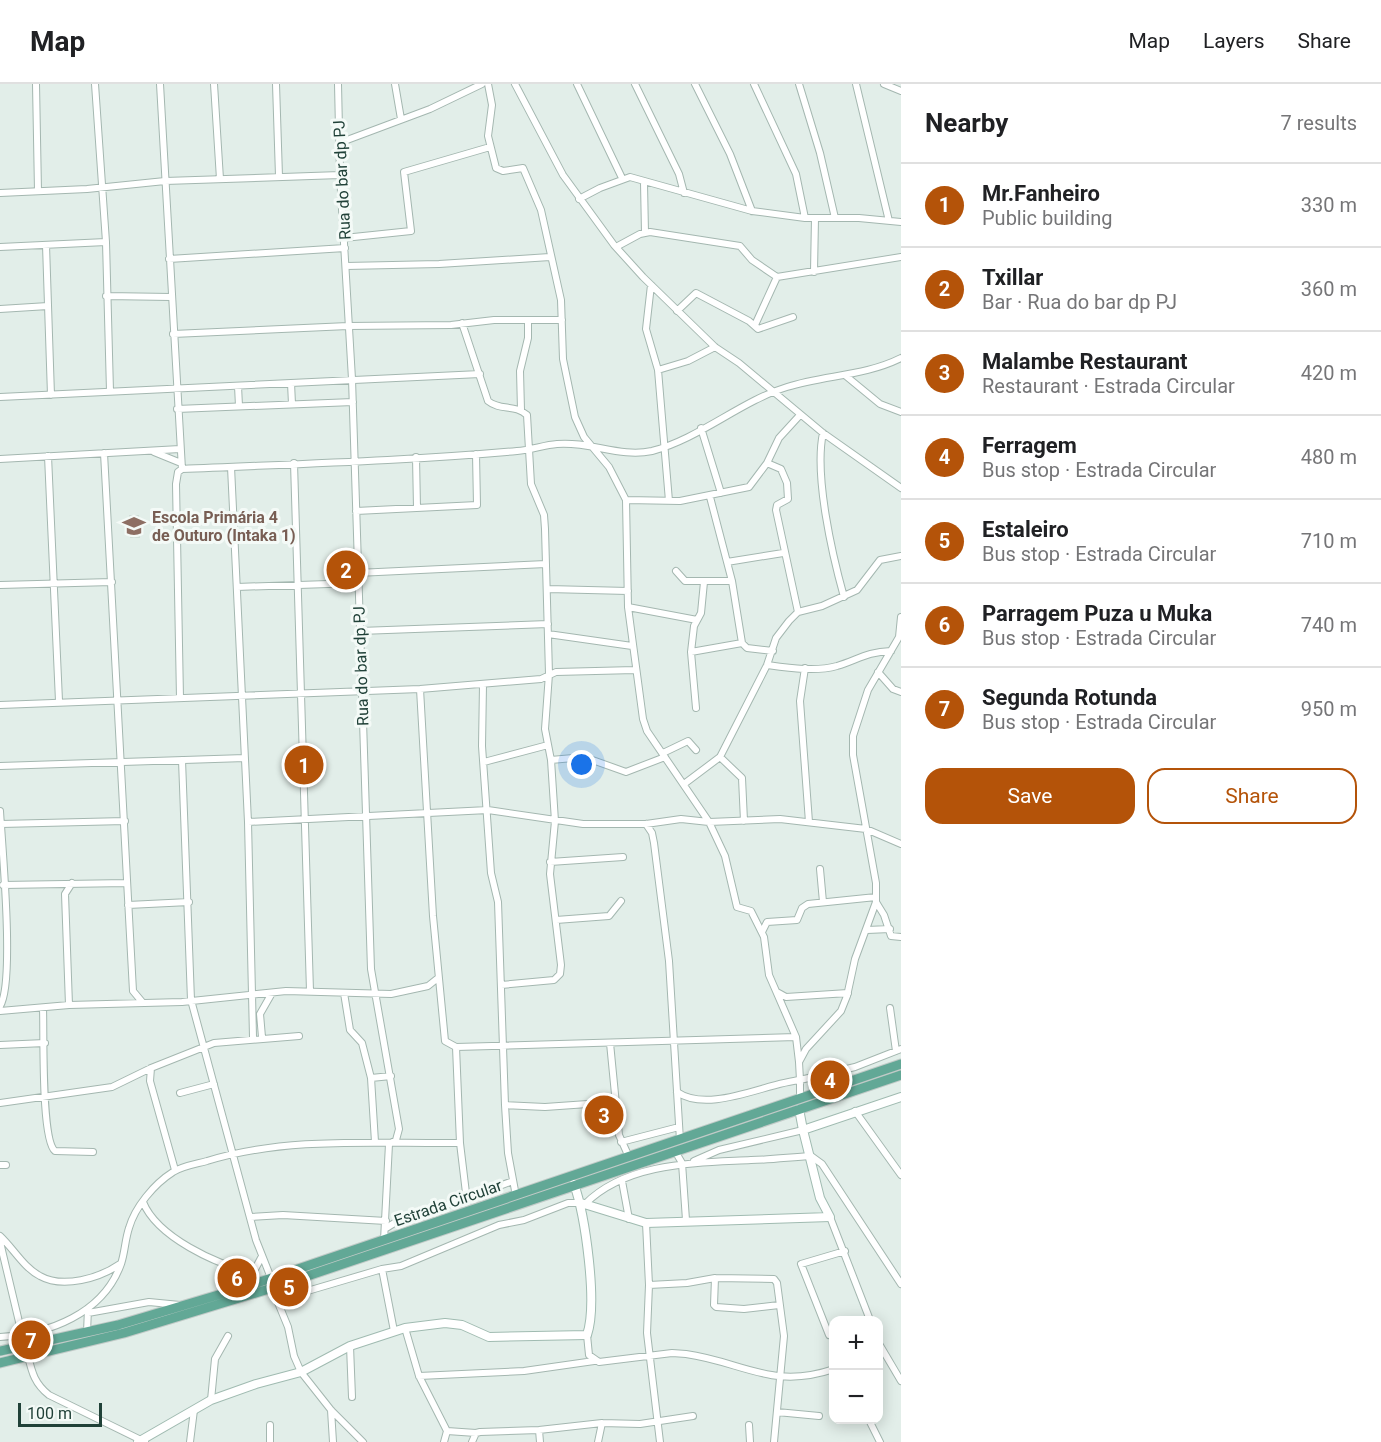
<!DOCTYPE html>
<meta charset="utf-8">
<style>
:root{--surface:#fff;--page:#f2f2f2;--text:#202124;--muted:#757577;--line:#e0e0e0;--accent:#b45309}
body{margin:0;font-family:Roboto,sans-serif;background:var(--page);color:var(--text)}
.controls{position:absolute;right:18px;bottom:18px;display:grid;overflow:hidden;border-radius:12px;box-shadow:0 3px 15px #0003}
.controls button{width:54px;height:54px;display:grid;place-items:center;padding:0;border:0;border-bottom:2px solid var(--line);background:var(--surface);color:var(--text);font:30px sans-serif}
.scale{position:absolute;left:18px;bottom:15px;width:84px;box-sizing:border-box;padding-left:6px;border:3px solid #204138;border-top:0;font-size:16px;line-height:21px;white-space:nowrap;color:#204138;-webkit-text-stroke:4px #f4faf7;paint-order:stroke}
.you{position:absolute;left:582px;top:681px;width:21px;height:21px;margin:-15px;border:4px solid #fff;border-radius:50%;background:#1a73e8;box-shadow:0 0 0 9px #1a73e833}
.badge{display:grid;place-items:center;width:39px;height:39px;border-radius:50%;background:var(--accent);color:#fff;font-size:20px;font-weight:700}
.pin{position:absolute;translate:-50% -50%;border:3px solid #fff;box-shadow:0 2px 6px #0006}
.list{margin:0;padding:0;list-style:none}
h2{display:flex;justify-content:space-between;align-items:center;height:78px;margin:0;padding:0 24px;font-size:26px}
h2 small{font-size:20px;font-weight:400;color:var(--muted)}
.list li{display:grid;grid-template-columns:39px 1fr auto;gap:18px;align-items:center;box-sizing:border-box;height:84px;padding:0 24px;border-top:2px solid var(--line)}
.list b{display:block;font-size:22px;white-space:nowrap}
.list p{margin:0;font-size:20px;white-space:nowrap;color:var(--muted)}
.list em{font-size:20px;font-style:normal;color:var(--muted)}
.actions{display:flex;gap:12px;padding:18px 24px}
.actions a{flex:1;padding:14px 0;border:2px solid var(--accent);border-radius:18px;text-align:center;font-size:21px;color:var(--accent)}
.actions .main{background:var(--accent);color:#fff}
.map{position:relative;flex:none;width:901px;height:1358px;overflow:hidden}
header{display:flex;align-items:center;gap:36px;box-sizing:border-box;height:84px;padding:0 30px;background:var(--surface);border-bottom:2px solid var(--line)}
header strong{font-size:28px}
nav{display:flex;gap:33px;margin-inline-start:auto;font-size:21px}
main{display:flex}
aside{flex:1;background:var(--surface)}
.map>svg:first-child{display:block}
</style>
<header>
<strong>Map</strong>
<nav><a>Map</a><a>Layers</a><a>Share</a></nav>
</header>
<main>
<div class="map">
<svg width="901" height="1358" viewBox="0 0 901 1358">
<rect width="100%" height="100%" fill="#e2eee9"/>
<path fill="#d0ded8" d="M129,431H139L140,454H130Z"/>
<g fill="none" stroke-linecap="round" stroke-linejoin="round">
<g stroke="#a4b7b0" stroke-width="8">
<path id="street" d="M36,0L38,107
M95,0L106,158L110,307
M160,0L182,385L178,388L176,400L180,614
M214,0L220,95
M276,0L279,92
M338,0L340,91L352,295L371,885L399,1045L396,1056L389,1060L384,1156
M395,0L401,35
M488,0L492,21L488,52L496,84L503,87L523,84L541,126L561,216L563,275L575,333L584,353L609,383L626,416L628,523L643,635L647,647L709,738L725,772L737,823L751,827L764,853L769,891L796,953
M515,0L563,91L614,161L643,193L715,263L739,279L823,349L901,404
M577,0L622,94
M635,0L679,90L684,109
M695,0L730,70L752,127
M754,0L796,90L805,134
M799,0L820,69L835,134
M856,0L889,137
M884,0L901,7
M339,59L430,25L482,0
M644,99L645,149
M0,109L87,105L165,97L340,91
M579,115L600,104L630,93L752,127L805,134H859L901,138
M344,154L411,147L404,88L490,63
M46,161L51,311
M0,163L106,158
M616,163L640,150L650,148L740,162L752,176L777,193L901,173
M169,175L345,164
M346,182L439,180L550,173
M814,188L815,134
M651,201L646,245L658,286L669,417
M106,212L171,213
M0,225L48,222
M677,227L696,209L749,237L758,245L793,233
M462,239L488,317C500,327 515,320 527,331L531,400L544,431L545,445L549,590L545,645L551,676L555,737L550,790L561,881L560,890L554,896L501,901
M755,241L777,193
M173,250L348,242L451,241L494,236H562
M658,286L688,277L715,263
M846,292L880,320L901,328
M291,299L292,320
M238,302L239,322
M0,313L480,290
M177,325L353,318
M521,326L520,287L528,254V236
M701,344L721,409
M823,349C814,391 832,470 844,513
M154,368L181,379
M104,369L133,907L143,919
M48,372L59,617
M416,373L417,424
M0,375L180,365
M294,379L310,907
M767,379L781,385L787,399L788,415L777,421L776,426L798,528
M231,383L248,738L253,953
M182,385C293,380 406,377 517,367C531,366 544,361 557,360C590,357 620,374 652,367C699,355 741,317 787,303C825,291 865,292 901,274
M710,413L732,497L742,559L747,564L773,567
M626,416L680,417L749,403L767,379L779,354L800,331
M356,427L477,421L476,370
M727,478L783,469
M676,487L685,497H732
M357,489L546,480
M704,498L701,529L694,542L691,568L742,559
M0,501L112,498
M237,503L358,499
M548,505L628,507
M628,523L697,536
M901,533L899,553L868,606L853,652V671L876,799V818L855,875L847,912L841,927L806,965L799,978L800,996L855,983L901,965
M360,547L548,540
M548,550L632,562
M691,568L696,624
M767,581C789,584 816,588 837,582C859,575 867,568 891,567
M805,584L800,617L809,738
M878,588L893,605L901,608
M483,601L482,662L491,789L498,818L505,1021L508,1069L516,1112
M420,605L433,832L445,957L456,963L796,953L799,978
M0,621L420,605L541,595L556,588L635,586
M663,669L688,657L696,666
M720,673L742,694L744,737
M182,676L191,916L256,1156L271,1194
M551,676L584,673L626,688L665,673
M484,678L548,661
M0,682L245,674
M684,700L720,673L767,581L776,554L789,537L798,528L822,522L857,506L880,476L901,472
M0,727C2,762 15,899 0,922
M248,738L488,726L583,740H646L681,735L709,738L780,735L866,745L901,760
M1,740L125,737
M646,740L652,749L654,759L669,877L680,1056
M550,778L623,773
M820,785L823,818
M3,801L127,799
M876,818L884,831L891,852L901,853
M128,821L189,818
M556,836L609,832L621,817
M867,846L890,845
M762,848L767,838L797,836L802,824L808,820L876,813
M777,908L786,913L848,909
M344,909L350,946L362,959L371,994L375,1058
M69,921L65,810L72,799
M43,924C44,948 41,1056 55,1067L93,1068
M890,924L896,967
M0,927L69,921L182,918L286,907L391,910L428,902L438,894
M262,953L260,930L272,909
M610,959L619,1051L629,1073
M0,961L45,959
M456,963L460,1059L466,1109L463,1115
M151,984L150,997L175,1086
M371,994L391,992
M677,1008C709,1030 766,999 800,996V1015
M180,1009L214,1000
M0,1019L112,1003L151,984L214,959L299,952
M505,1021L545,1023L616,1018
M855,1027L901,1091
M621,1058L679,1043
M675,1067L682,1079L686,1136
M694,1077L719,1066L803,1046
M0,1081H6
M622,1097L629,1135
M143,1118C157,1153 217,1181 252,1188
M585,1120C627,1078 696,1079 751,1076C771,1076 791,1073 811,1072L822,1080L901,1200
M250,1133L283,1131L386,1137
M830,1133L870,1236
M646,1139L649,1201L647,1249L660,1358
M385,1145C402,1134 413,1126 434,1126L513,1097
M0,1152C13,1164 24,1184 40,1192C63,1205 100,1194 120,1180
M0,1158L25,1263
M382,1185L394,1247
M715,1194L714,1221L716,1223L744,1225L779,1221
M649,1201L687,1199L715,1194L774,1195L777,1199L784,1252L774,1358
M246,1202L261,1174
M272,1204L288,1243L294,1272L301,1288L331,1326L363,1358
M277,1216L382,1185L401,1182L499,1141L524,1136L568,1119H581
M88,1229L149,1218L180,1221
M405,1244L419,1292L447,1347L444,1358
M87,1248L88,1225
M587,1251L589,1271L599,1278L672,1269L686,1270C743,1278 772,1306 834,1285
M829,1251L801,1180L845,1167
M0,1253C49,1250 103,1230 121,1180C125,1168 125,1156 129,1144C135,1123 154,1100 173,1088C182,1082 196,1080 207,1077C289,1052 376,1060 460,1059
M878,1258L901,1297
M350,1262L352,1313
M28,1272C32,1289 35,1300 49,1311L145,1358
M419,1292L524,1287L594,1277
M211,1316L215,1275L228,1252
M331,1326L333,1358
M777,1328L819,1332
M869,1336L880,1358
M602,1339L640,1340L693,1332
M749,1341L750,1358
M539,1346L540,1358
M447,1347L476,1349
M190,1358L194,1326
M270,1358V1341
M472,1358L476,1349L480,1348L539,1346L602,1339L598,1358"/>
</g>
<g stroke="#a0bbb1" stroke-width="10">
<path id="secondary" d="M799,1025L803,1046
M581,1119L646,1139L830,1133L820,1114L803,1046L901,1013
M138,1358L211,1316L256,1300L301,1288L350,1262L405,1244L445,1239L462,1241L489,1253L587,1251C598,1219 585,1131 574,1100"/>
</g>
<g stroke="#c1cac7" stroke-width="11">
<path id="primary" d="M0,1267L118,1241L245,1203L901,980
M0,1279L124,1249L272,1204L901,991"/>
</g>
<use href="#street" stroke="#fff" stroke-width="6"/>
<use href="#secondary" stroke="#fff" stroke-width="8"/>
<use href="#primary" stroke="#62a896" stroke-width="9"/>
</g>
<defs>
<g id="school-bare" transform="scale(1.8)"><path d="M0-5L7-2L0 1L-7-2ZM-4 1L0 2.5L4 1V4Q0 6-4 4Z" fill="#8d6e63" stroke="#f4faf7" stroke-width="2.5" paint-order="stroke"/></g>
</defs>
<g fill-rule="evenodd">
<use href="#school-bare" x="134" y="442"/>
</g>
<g text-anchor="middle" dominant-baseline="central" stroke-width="6" stroke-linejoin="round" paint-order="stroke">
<g font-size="16" fill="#204138" stroke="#f4faf7">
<text transform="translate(342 96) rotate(-93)">Rua do bar dp PJ</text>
<text transform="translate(361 582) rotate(-92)">Rua do bar dp PJ</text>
<text transform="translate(448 1119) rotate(-19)">Estrada Circular</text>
</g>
<g font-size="16" font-weight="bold" fill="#785e54" stroke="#f4faf7" text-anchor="start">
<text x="152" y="433">Escola Primária 4<tspan x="152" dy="18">de Outuro (Intaka 1)</tspan></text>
</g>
</g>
</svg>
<div class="controls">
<button>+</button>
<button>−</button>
</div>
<div class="scale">100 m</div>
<div class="you"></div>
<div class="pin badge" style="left:304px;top:681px">1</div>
<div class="pin badge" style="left:346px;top:486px">2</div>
<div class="pin badge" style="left:604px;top:1031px">3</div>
<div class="pin badge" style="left:830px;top:996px">4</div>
<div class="pin badge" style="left:289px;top:1203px">5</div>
<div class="pin badge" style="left:237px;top:1194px">6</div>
<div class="pin badge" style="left:31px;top:1256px">7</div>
</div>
<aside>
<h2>Nearby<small>7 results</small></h2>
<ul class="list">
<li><span class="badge">1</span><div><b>Mr.Fanheiro</b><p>Public building</p></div><em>330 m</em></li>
<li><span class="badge">2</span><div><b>Txillar</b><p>Bar · Rua do bar dp PJ</p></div><em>360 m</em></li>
<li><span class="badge">3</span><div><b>Malambe Restaurant</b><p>Restaurant · Estrada Circular</p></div><em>420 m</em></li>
<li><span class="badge">4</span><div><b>Ferragem</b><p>Bus stop · Estrada Circular</p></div><em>480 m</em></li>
<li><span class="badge">5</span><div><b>Estaleiro</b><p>Bus stop · Estrada Circular</p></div><em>710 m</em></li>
<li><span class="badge">6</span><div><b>Parragem Puza u Muka</b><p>Bus stop · Estrada Circular</p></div><em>740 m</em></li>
<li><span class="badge">7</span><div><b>Segunda Rotunda</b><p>Bus stop · Estrada Circular</p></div><em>950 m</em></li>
</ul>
<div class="actions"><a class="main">Save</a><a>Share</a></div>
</aside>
</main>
